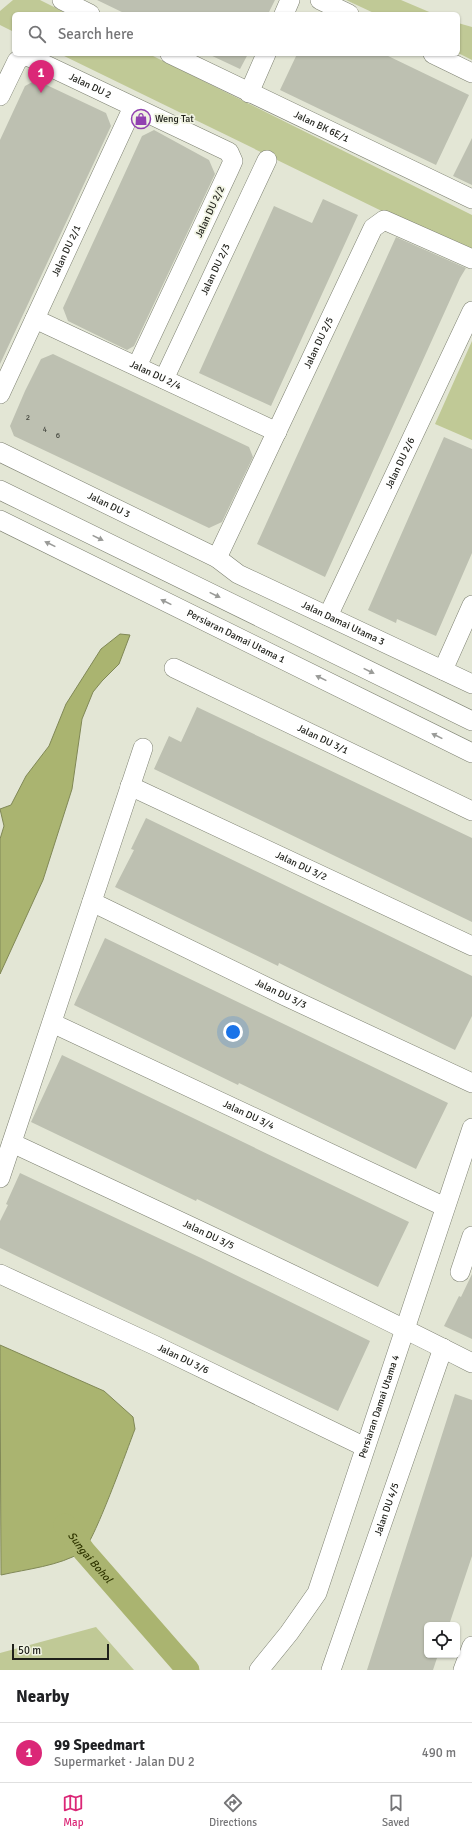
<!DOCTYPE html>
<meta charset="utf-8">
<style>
:root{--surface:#fff;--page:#f2f2f2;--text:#202124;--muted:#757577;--line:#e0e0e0;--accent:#db2777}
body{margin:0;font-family:Signika,sans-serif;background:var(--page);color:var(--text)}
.controls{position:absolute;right:12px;bottom:12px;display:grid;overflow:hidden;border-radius:6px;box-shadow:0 1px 3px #0004}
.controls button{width:36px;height:36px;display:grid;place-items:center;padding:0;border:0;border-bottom:1px solid var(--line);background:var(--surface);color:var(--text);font:20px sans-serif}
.scale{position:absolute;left:12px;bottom:10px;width:97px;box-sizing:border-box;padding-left:4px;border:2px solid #1f201a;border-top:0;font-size:11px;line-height:14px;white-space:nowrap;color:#1f201a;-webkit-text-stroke:3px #f0f3e2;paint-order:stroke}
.you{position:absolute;left:233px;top:1032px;width:14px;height:14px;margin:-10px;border:3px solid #fff;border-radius:50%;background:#1a73e8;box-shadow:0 0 0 6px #1a73e833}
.badge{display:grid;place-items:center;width:26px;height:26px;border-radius:50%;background:var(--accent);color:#fff;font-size:13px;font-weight:700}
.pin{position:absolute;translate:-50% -33px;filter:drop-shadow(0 1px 2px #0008)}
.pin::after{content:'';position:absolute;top:21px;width:14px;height:12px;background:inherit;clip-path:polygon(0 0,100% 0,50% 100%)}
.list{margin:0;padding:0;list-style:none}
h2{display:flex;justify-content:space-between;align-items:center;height:52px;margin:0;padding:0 16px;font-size:17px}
h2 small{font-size:13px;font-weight:400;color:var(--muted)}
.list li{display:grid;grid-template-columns:26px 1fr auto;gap:12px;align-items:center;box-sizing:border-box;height:60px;padding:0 16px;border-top:1px solid var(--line)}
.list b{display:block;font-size:15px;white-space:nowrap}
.list p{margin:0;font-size:13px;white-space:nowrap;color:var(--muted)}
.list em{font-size:13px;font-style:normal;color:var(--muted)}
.icon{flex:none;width:22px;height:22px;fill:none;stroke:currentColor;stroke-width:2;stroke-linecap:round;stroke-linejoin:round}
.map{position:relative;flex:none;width:472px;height:1670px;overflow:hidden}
.search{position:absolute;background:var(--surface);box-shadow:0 1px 3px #0004;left:12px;right:12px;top:12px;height:44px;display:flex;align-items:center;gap:10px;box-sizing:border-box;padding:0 14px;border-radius:6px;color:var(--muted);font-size:15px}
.sheet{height:112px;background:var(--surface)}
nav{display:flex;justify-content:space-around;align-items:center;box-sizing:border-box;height:56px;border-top:1px solid var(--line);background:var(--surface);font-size:11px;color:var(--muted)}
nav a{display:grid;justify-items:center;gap:2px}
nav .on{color:var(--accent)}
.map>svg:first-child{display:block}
</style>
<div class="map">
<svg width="472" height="1670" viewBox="0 0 472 1670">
<rect width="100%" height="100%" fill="#e3e6d5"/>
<path fill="#c0c996" d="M13,0H40L68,14H14V32L0,25V11Z
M346,0H401L434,14H376Z
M458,23L472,27V60L458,53Z
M60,54H149L472,215V255Z
M472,341V440L435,424Z
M96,1627L134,1670H0V1653Z"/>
<path fill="#aab470" stroke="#808856" d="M120,634L130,635L119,664L102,681L93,692L82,719L72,789L43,880L0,974V839L4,826L0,809L11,805L26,776L49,746L66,704L101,649Z
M0,1345L104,1391L133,1417L135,1429C128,1447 93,1545 82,1552C59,1566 27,1569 1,1575Z"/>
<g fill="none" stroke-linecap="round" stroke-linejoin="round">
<path stroke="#aab470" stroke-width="23" id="s1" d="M65,1525L84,1551L188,1670"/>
</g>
<path fill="#bdc0b1" d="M97,0H275L268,14H126Z
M208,54H248L240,69Z
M297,54H384L469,95L436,165L280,90Z
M36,80L106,113L111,126L0,364V140L25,86Z
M154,130L209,160L215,174L134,346L127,350L68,321L63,308L142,136Z
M472,138V185L453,176Z
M323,199L358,215L271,406L199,373L274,206L312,223Z
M396,237L466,268L460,278L325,577L257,544Z
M53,354L249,447L253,457L222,522L209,528L14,436L10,426L25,391L41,359Z
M444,437L472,449V553L436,636L397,619L396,623L368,610Z
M197,707L472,838V922L154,769L169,736L181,742Z
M146,818L472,976V1016L455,1050L279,963L278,966L115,887L134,850L131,849Z
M105,938L448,1103L416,1169L239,1083L238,1085L74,1005Z
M62,1055L409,1222L378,1287L197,1199L196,1201L31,1122Z
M20,1173L201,1258L370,1341L338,1411L0,1248V1221L8,1205L6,1204Z
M472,1274V1339L444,1326L459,1296L461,1297Z
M455,1394L472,1400V1556L449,1625H427V1655H438L433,1670H367Z"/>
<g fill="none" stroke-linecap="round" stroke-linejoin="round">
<g stroke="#7d8071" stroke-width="20">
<g id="minor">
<path d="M62,0L90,14"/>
<path d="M320,0L349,14"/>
<path d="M284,14L290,0"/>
<path id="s2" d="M170,54L472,199"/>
<path d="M433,54L472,73"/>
<path d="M249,93L266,54"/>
<path id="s3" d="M0,96L17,61L25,55L229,152L233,161L229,170L137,366"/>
<path id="s4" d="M35,319L277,432"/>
<path id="s5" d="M164,379L267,160"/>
<path id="s6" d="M0,394L133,107"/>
<path id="s7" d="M0,452L217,558L238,574L472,684"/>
<path d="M0,490L472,721"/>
<path id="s8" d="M0,520L472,753"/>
<path id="s9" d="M217,558L373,228L384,220L472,259"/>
<path id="s10" d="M328,616L472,311"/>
<path id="s11" d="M174,668L472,811"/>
<path d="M443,670L472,605"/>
<path id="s12" d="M130,786L472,946"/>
<path id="s13" d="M92,902L285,996L472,1083"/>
<path id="s14" d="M52,1023L445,1207"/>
<path id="s15" d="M12,1143C166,1215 321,1286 472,1363"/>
<path d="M0,1178L143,748"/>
<path d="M460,1272L472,1236"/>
<path id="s16" d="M0,1274L154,1345L365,1447"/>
<path id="s17" d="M259,1670L289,1633L317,1593L472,1128"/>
<path id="s18" d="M331,1670L443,1348"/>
<path d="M463,1670L472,1646"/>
</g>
</g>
<use href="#minor" stroke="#fff" stroke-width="19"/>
</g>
<defs><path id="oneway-solid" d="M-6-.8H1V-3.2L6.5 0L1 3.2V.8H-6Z"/></defs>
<g fill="#9a9b98">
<use href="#oneway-solid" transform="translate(98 538) rotate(26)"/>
<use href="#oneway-solid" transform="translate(50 544) rotate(-154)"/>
<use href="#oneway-solid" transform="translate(215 595) rotate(26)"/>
<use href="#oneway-solid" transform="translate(166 602) rotate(-154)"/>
<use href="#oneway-solid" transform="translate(369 671) rotate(26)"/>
<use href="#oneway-solid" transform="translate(321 678) rotate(-154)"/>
<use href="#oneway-solid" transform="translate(437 736) rotate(-154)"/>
</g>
<defs>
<g id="shop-ring" transform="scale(1)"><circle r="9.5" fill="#f0f3e2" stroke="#9141b0" stroke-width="1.5"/><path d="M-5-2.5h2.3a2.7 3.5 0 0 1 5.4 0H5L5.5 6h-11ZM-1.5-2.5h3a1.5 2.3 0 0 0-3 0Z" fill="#9141b0"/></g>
</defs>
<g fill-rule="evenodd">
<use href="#shop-ring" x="141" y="119"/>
</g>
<g text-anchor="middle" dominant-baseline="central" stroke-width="3.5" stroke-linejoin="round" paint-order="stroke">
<g font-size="8" fill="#464840">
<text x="28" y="417">2</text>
<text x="45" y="429">4</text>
<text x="58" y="435">6</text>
</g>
<g font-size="10" fill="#1f201a" stroke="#f0f3e2">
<text stroke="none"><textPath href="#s3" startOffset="121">Jalan DU 2</textPath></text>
<text stroke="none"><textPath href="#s2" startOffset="168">Jalan BK 6E/1</textPath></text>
<text transform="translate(210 212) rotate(-65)">Jalan DU 2/2</text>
<text stroke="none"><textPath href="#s6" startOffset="158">Jalan DU 2/1</textPath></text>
<text stroke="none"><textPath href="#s5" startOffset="121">Jalan DU 2/3</textPath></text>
<text stroke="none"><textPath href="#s9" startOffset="238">Jalan DU 2/5</textPath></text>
<text stroke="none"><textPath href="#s4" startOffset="133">Jalan DU 2/4</textPath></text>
<text stroke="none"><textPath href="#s10" startOffset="169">Jalan DU 2/6</textPath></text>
<text stroke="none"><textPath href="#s7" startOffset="121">Jalan DU 3</textPath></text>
<text stroke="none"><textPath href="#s7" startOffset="384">Jalan Damai Utama 3</textPath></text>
<text stroke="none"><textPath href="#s8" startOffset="263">Persiaran Damai Utama 1</textPath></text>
<text stroke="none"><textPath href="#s11" startOffset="165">Jalan DU 3/1</textPath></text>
<text stroke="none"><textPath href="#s12" startOffset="189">Jalan DU 3/2</textPath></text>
<text stroke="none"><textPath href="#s13" startOffset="210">Jalan DU 3/3</textPath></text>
<text stroke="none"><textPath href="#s14" startOffset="217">Jalan DU 3/4</textPath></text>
<text stroke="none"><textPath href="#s15" startOffset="217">Jalan DU 3/5</textPath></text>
<text stroke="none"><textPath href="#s16" startOffset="202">Jalan DU 3/6</textPath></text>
<text stroke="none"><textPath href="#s17" startOffset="293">Persiaran Damai Utama 4</textPath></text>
<text stroke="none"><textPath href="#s18" startOffset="170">Jalan DU 4/5</textPath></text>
</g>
<g font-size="10" fill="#1f201a" stroke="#f0f3e2" text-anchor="start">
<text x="155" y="119">Weng Tat</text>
</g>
<g font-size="11" font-style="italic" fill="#303600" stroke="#f0f3e2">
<text stroke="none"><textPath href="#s1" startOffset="41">Sungai Bohol</textPath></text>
</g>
</g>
</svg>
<div class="controls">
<button><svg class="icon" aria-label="locate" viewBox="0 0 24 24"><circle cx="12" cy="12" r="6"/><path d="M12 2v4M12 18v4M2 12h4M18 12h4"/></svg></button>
</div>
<div class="scale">50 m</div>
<div class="you"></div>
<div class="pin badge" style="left:41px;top:93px">1</div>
<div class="search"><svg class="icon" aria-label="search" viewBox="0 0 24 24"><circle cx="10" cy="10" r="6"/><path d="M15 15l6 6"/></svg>Search here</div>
</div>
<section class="sheet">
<h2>Nearby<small></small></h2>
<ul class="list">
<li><span class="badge">1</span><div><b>99 Speedmart</b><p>Supermarket · Jalan DU 2</p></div><em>490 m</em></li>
</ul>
</section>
<nav>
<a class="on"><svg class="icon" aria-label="map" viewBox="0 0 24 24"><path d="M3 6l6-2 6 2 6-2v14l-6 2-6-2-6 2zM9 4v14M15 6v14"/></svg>Map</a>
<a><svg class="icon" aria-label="directions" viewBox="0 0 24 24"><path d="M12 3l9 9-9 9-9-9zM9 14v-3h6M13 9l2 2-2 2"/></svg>Directions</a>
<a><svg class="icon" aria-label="saved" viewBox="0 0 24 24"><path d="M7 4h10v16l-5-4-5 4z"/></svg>Saved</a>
</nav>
